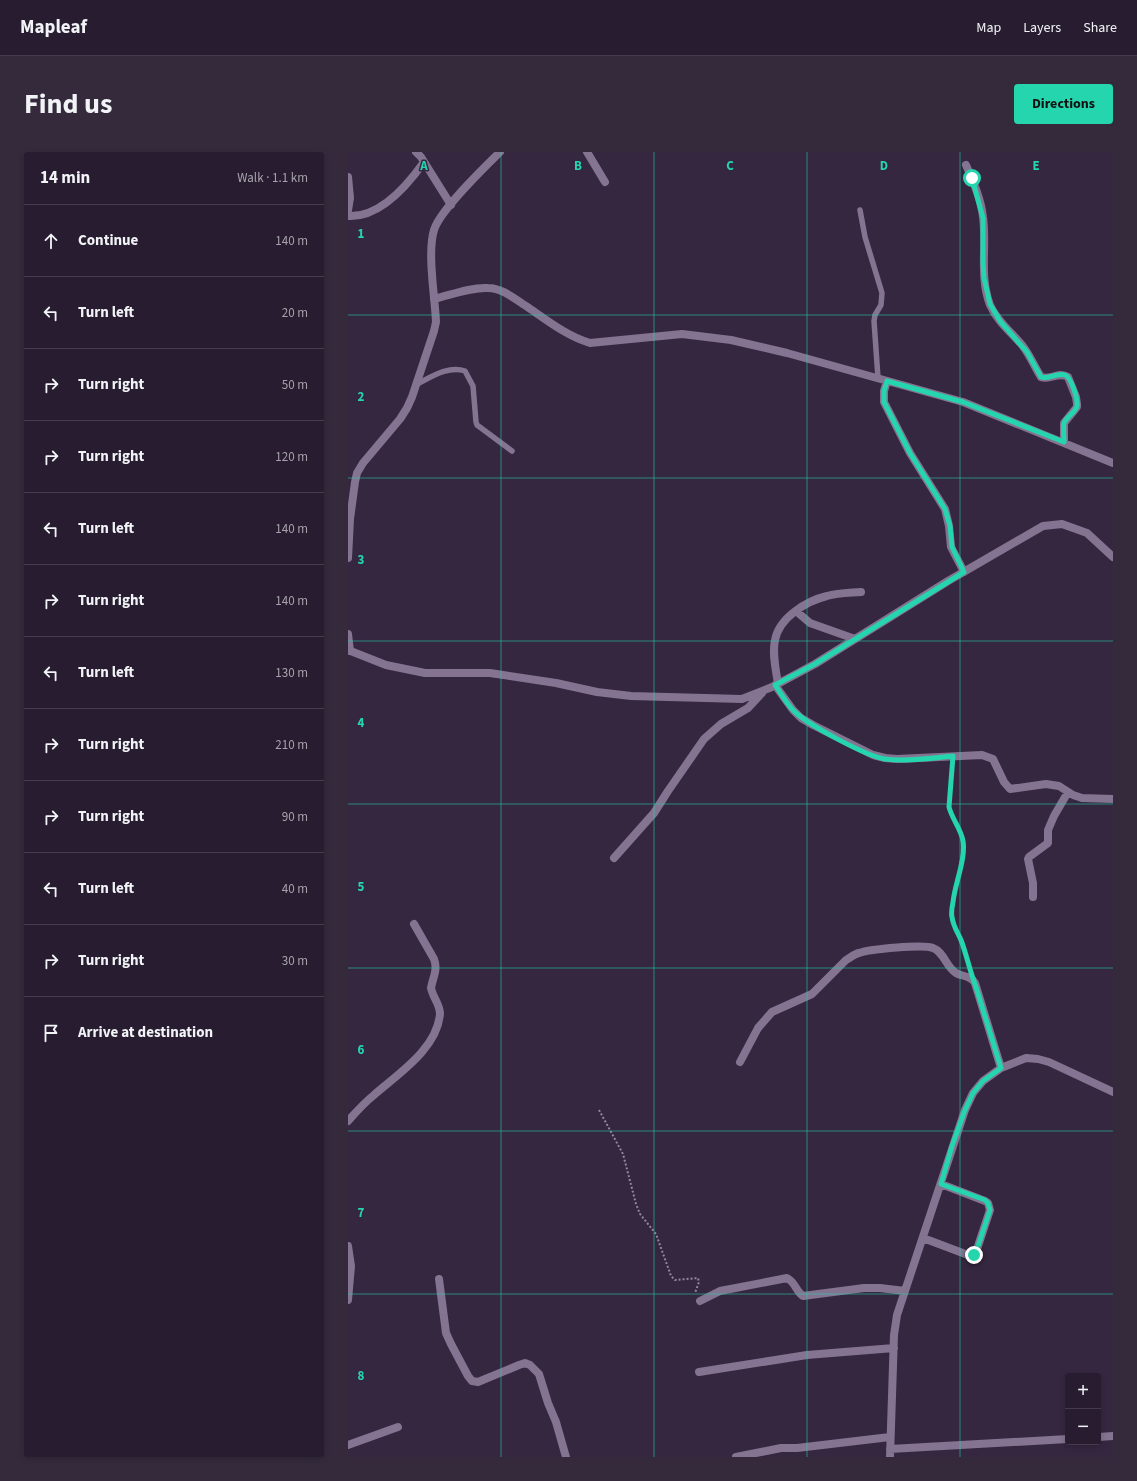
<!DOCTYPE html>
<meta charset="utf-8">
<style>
:root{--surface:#281d30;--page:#342a3c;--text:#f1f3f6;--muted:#a5a2ab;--line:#443b4c;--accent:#24d5ae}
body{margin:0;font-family:"Source Sans 3",sans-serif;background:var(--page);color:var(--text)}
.controls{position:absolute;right:12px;bottom:12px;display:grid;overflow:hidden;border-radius:4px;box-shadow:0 2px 6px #0003}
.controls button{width:36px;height:36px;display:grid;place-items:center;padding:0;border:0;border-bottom:1px solid var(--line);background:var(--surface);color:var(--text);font:20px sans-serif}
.stop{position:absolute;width:12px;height:12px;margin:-9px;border:3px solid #24d5ae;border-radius:50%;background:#fff}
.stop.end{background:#24d5ae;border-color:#fff;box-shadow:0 1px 4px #0008}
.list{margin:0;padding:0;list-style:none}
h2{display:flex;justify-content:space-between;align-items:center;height:52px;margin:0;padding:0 16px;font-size:17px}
h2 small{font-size:13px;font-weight:400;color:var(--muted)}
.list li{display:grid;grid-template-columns:26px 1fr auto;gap:12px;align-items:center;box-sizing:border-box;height:72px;padding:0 16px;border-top:1px solid var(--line)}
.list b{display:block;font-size:15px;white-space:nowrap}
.list em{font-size:13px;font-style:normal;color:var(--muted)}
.icon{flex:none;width:22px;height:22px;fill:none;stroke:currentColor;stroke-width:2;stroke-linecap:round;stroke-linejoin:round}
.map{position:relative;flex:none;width:765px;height:1305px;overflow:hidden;border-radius:4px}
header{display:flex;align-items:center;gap:24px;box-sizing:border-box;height:56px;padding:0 20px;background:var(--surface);border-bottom:1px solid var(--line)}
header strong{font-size:19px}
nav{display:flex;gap:22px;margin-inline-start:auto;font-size:14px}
.intro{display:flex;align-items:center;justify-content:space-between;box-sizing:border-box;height:96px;padding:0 24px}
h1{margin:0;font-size:28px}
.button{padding:10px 18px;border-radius:4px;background:var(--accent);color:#111;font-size:14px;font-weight:700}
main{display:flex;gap:24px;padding:0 24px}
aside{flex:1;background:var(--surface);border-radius:4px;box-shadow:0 2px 6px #0003}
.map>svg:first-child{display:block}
</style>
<header>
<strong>Mapleaf</strong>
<nav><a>Map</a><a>Layers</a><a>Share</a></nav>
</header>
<div class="intro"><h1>Find us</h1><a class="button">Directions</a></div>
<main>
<aside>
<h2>14 min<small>Walk · 1.1 km</small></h2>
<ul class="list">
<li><svg class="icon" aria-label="ahead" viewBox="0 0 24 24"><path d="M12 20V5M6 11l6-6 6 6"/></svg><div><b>Continue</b></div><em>140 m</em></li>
<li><svg class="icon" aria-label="left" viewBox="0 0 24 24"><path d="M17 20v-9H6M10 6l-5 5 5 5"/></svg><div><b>Turn left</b></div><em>20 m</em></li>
<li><svg class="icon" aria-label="right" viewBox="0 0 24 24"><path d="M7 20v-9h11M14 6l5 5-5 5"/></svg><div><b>Turn right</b></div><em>50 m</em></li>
<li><svg class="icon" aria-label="right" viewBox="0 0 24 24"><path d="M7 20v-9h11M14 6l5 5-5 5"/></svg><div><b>Turn right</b></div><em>120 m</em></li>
<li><svg class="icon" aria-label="left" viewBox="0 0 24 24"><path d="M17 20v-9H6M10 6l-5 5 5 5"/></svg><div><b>Turn left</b></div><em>140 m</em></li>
<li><svg class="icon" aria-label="right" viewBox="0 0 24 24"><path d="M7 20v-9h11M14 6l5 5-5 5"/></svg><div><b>Turn right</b></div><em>140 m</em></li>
<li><svg class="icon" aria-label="left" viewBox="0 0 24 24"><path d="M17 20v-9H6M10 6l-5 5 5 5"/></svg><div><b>Turn left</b></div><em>130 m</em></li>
<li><svg class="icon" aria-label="right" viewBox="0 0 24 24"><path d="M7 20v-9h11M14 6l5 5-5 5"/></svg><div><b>Turn right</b></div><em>210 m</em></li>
<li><svg class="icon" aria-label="right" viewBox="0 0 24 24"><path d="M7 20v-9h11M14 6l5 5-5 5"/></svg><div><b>Turn right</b></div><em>90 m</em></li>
<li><svg class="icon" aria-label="left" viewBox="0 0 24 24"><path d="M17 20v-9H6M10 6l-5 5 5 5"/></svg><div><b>Turn left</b></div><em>40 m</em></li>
<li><svg class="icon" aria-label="right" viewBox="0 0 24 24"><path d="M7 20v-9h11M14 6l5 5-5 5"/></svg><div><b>Turn right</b></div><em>30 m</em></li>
<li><svg class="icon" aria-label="arrive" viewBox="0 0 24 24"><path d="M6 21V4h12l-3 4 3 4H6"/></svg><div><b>Arrive at destination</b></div></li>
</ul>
</aside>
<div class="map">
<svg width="765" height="1305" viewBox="0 0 765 1305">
<rect width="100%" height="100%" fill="#352740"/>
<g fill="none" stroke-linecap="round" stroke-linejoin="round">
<path stroke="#93879c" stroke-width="2" stroke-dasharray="2 2" stroke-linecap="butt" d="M604,612L601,655L603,663L614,685L615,698L604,751V766L622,817
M251,958L275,1002L288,1052L292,1062L308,1082L323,1124L327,1128L350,1126L351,1130L347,1141"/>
<path stroke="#847391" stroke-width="5.5" d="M512,58L517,85L534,141L533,153L527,163L526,169L530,226
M69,232C83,225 101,213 117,219L125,234L128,270L129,273L164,299"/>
<path stroke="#847391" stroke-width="8" d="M68,0L73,5L103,53
M239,0L257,30
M618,13C625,29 633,47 635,65C639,94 631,124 642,153C649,169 663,180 674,193C682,203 686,214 693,225C702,229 710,219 720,225L728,245L729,252V255L716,271V290
M0,25L2,46L0,58
M0,64C32,66 59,34 76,10
M86,147C103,143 122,135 140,136C155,136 168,148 181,156C200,169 219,184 242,191L334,182L383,188L439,201L615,250L765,311
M539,229L536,239V250L562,301L597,357L601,374L603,395L616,420
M0,406L2,367L7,330L9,321L15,311L52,267L59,256L64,245L86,179L88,170C87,145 79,101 86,78C92,58 136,16 152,0
M448,459L462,471L507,487
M0,482L2,499
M0,498L38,513L77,521H142L208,531L249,540L283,544L394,547L424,535L467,512L600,429L695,374L714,372L739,381L765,405
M430,532C428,518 424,502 427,488C431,466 458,449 479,444C490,441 501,441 513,440
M427,533L445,558L453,566L465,573L525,603L537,606L549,607L634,603L645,607L656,630L662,637L698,632L711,634L725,643L734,646L765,647
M266,706L306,661L320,639L356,587L373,572L400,556L414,541
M685,745V731L680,707L681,705L700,691V678L706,664L720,640
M392,910L410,876L424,860L464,842L498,808C502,806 506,802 511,801C522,797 576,792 585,796C596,800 598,815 608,821C615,825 622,823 627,831L653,916
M0,969C8,960 16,951 26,943C50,922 89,897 92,862C92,852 85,846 83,836C85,825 90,818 86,807L66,772
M575,1086L620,1103H626L628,1100L642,1058L640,1051L637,1049L593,1032
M0,1094L3,1114L0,1148
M91,1127L98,1181L103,1192L120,1224L124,1229L130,1230L171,1213L177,1211L182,1213L191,1222L200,1251L208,1270L218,1305
M352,1149L372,1139L439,1126C447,1130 448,1139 455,1144L516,1136H532L557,1139
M351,1220L459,1203L546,1196
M750,1285L765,1284
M0,1293L50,1275
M542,1297L720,1287
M388,1305L433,1296H449L542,1285
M542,1305L546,1183L549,1163L617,958L625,941L635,929L653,916L678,906L690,907L701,910L765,940"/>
</g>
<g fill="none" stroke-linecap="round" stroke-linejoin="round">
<path stroke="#24d5ae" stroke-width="5" d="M624,26L635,66V111L636,126L642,152L652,169L679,200L693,225C700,228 709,220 717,223C723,225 730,247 729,254C727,261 719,264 716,271C715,277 716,284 716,290L615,250L539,229L536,239V250L562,301L597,357L602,374L604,395L616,420L467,512L427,533C433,541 438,551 445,558C458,572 518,604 537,607C559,610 583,606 605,604L601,655C604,667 613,677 615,689C618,707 607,731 605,750C604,755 603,761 604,765C605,774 610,781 613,788C619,804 622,820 628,835L653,916L635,929L625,941L617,958L604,994L593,1032L637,1048L640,1051L642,1058L628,1100L626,1103"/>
</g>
<path fill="none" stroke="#24d5ae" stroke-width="1" stroke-opacity="0.55" d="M153,0V1305M306,0V1305M459,0V1305M612,0V1305M0,163H765M0,326H765M0,489H765M0,652H765M0,816H765M0,979H765M0,1142H765"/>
<g font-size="13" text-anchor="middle" font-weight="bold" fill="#24d5ae" stroke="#352740" stroke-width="3" stroke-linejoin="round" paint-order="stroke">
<text x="76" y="18">A</text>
<text x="230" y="18">B</text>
<text x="382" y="18">C</text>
<text x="536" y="18">D</text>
<text x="688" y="18">E</text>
<text x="13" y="86">1</text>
<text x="13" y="249">2</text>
<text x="13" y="412">3</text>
<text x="13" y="575">4</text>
<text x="13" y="739">5</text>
<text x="13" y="902">6</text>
<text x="13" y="1065">7</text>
<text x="13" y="1228">8</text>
</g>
</svg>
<div class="controls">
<button>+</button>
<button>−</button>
</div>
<div class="stop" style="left:624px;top:26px"></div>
<div class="stop end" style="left:626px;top:1103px"></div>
</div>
</main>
